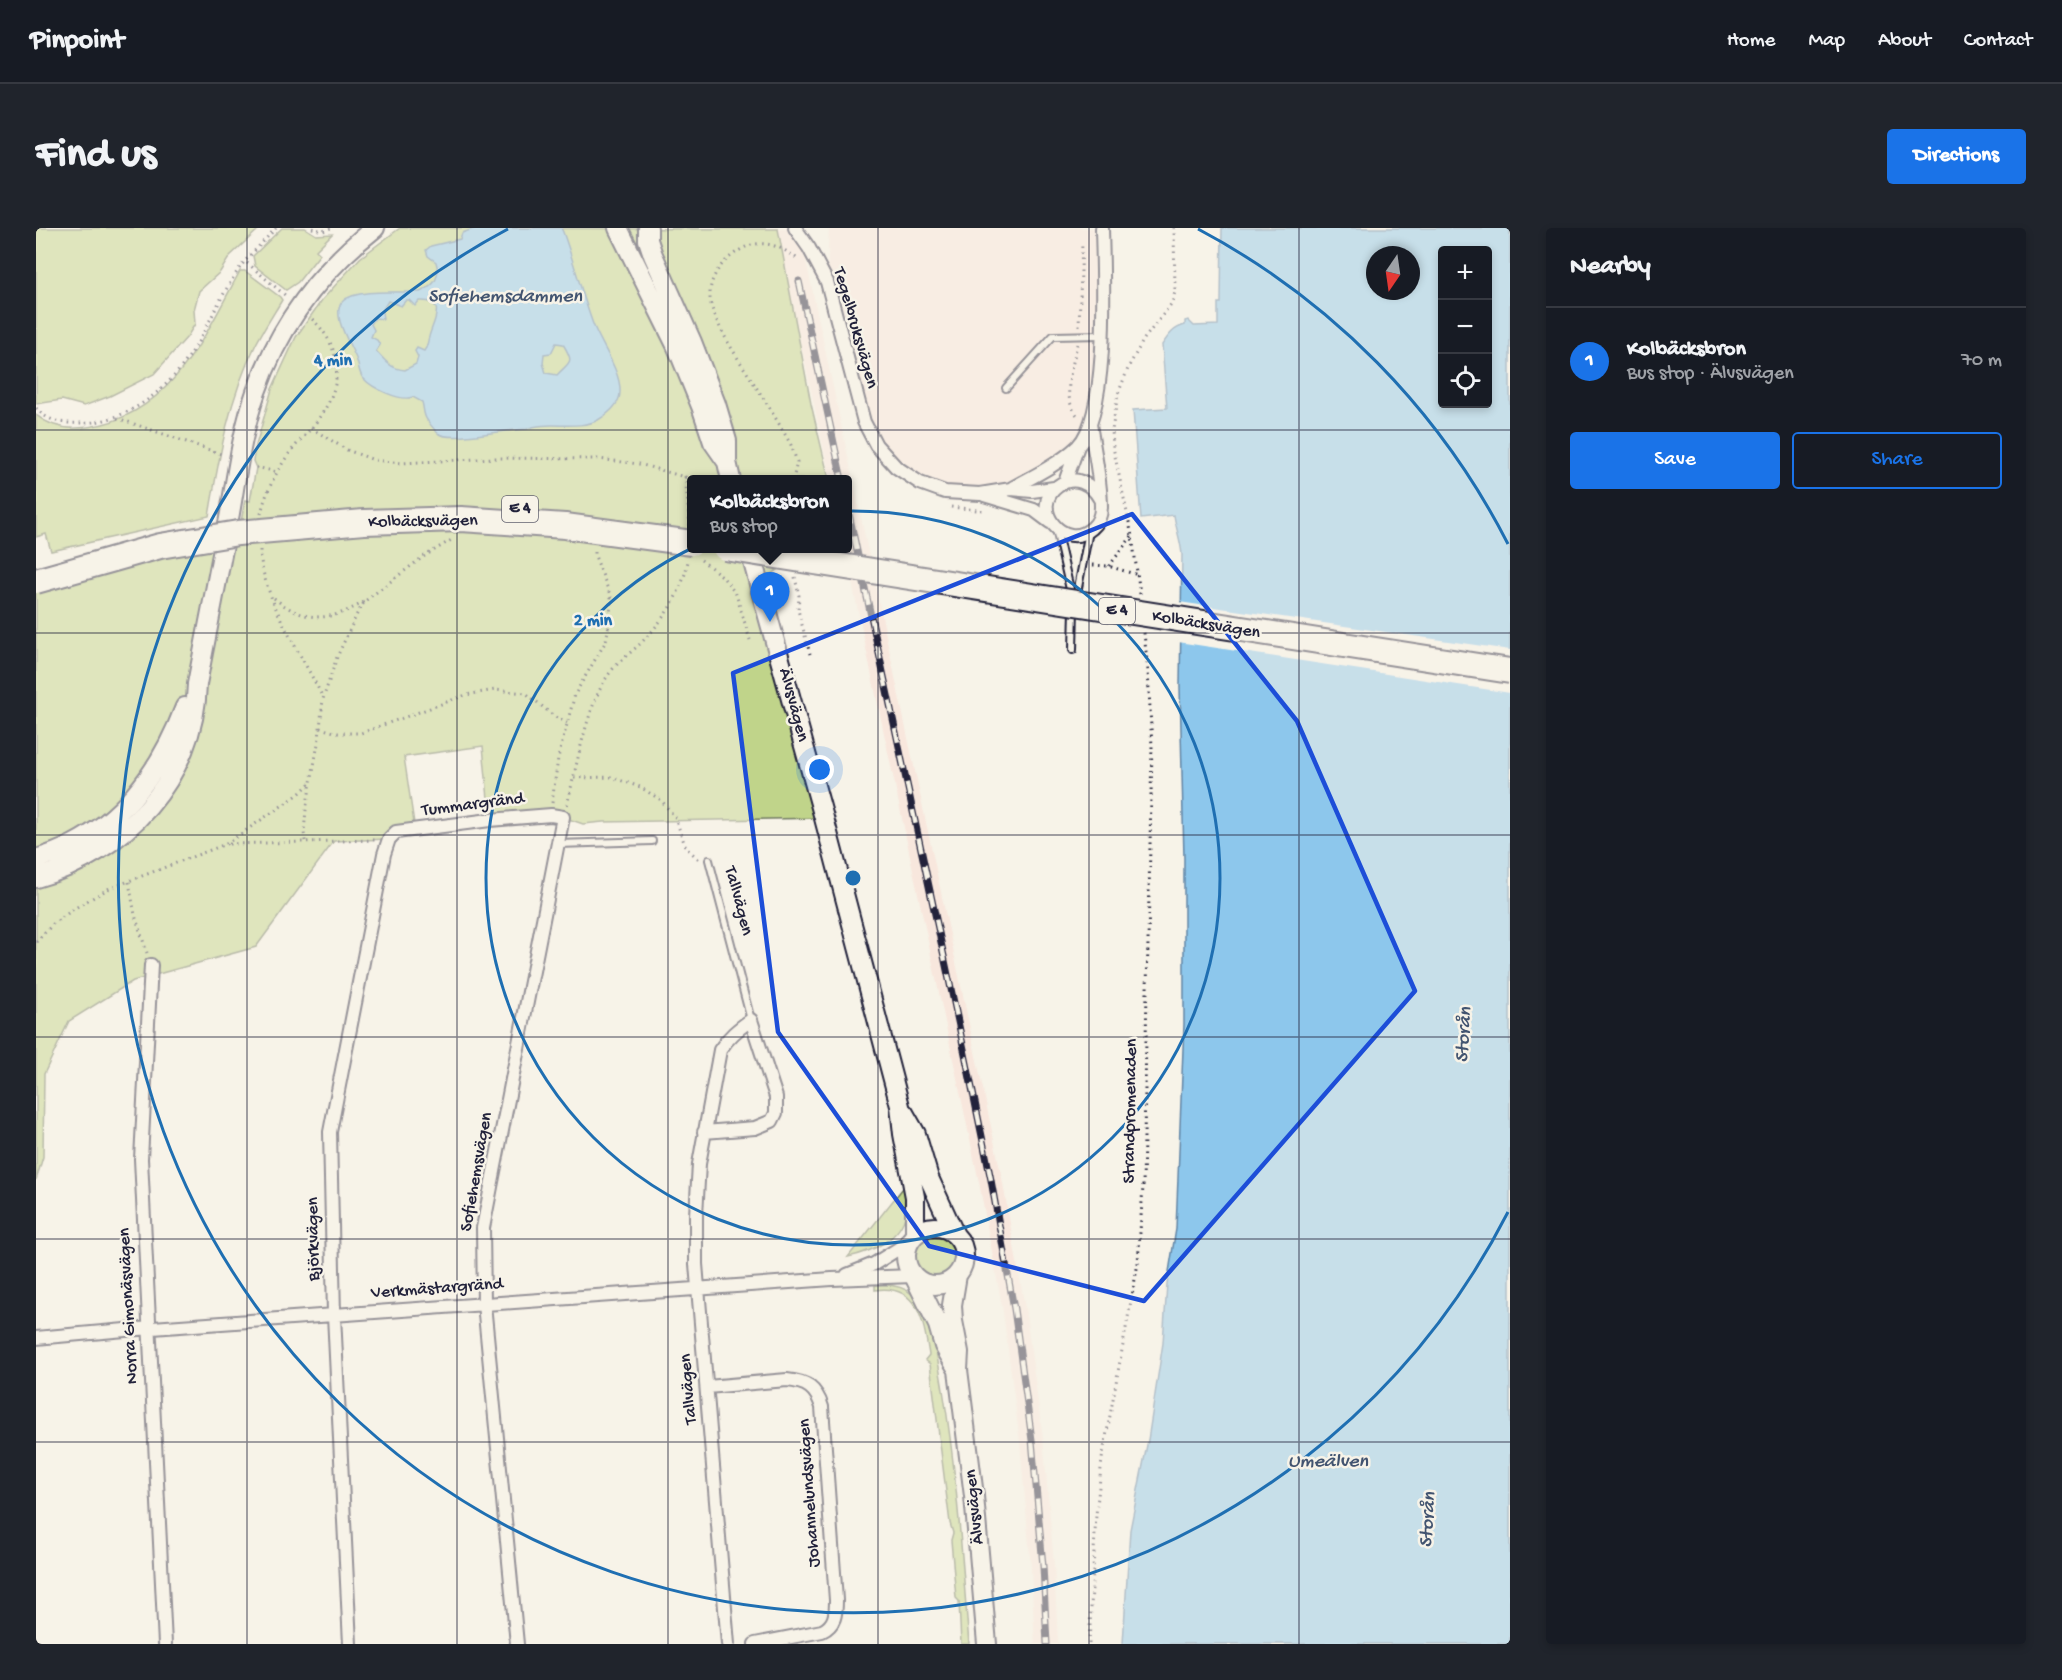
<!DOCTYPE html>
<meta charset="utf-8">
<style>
:root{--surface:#171b24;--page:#20242c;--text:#f1f3f6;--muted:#9ea1a6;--line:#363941;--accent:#1a73e8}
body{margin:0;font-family:"Gochi Hand",sans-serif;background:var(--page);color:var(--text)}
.controls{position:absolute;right:18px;top:18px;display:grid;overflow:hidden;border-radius:6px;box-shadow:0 3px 9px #0003}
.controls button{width:54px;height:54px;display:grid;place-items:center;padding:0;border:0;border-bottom:2px solid var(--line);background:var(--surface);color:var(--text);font:30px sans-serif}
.compass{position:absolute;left:1330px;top:18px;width:54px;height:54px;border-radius:50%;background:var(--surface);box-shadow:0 3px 9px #0003;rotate:193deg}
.you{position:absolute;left:784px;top:542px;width:21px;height:21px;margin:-15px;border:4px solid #fff;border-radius:50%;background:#1a73e8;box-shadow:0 0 0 9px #1a73e833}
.badge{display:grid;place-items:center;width:39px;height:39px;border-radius:50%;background:var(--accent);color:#fff;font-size:20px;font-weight:700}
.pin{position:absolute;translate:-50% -50px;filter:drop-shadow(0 2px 3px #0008)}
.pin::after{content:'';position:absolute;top:32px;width:21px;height:18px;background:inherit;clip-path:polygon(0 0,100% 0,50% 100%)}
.popup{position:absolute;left:651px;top:247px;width:165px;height:78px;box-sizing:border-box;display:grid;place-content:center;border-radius:6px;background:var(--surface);filter:drop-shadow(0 2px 4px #0005);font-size:20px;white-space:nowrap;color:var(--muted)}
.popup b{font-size:22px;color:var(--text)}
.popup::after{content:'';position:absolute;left:50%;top:100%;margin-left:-12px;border:12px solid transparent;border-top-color:var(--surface)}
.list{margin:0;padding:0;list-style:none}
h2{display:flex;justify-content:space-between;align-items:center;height:78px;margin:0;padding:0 24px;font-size:26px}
h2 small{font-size:20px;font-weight:400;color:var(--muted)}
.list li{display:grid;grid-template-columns:39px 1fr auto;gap:18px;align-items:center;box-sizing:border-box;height:108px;padding:0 24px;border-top:2px solid var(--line)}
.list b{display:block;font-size:22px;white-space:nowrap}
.list p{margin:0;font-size:20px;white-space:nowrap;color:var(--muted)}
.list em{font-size:20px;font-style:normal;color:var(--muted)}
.actions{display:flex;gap:12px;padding:18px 24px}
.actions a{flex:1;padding:14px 0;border:2px solid var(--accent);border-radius:6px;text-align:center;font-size:21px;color:var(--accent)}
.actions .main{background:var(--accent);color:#fff}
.icon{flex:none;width:33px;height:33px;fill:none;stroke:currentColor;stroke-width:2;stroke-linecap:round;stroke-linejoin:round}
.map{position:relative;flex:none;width:1474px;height:1416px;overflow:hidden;border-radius:6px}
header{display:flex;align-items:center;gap:36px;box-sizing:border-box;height:84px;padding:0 30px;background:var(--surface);border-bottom:2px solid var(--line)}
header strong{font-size:28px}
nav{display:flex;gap:33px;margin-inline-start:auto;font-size:21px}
.intro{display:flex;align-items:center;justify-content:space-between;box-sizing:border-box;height:144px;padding:0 36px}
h1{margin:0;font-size:42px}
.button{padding:15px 27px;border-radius:6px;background:var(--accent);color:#fff;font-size:21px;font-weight:700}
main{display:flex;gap:36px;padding:0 36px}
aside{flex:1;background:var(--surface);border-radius:6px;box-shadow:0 3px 9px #0003}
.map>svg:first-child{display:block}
</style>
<header>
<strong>Pinpoint</strong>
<nav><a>Home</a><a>Map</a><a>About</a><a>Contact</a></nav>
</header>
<div class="intro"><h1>Find us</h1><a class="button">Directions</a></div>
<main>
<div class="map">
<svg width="1474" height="1416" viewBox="0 0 1474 1416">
<rect width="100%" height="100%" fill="#f7f3e8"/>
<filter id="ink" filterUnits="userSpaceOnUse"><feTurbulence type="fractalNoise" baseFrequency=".0167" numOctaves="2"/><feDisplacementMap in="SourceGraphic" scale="12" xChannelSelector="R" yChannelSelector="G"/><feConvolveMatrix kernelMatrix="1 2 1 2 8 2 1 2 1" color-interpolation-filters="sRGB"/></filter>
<g filter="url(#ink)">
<path fill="#f8e7dd" d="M740,0H763L966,950L989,1080L1007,1211L1018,1337L1022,1416H999L995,1339L984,1213L967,1083L943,954L809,321L812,320V252L794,251Z
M793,0H1066V137L1043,217L975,261H896L840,217L791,54Z"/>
<path fill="#c0d48a" stroke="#717b62" stroke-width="1.5" d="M0,0H224L194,28L184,44L163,63L158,82L159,96L151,109L118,146L74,168L48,178L26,172L0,176Z
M246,0H269L280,7L296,6L280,22L284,26L262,54L250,62L219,38L217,28Z
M364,0L742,1L775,176L792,247L791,251L656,252V320L763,321L757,332L722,354L788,590L567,594L547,596L527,589L454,592L447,518L368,529L379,602L353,611L298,613L220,719L97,753L33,793L8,846L7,929L0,952V359L125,327L201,316L209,272L214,273L220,240L217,233L219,221L236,161L260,109L286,72L324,30Z
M204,43H209L244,69L246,72C237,87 228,101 220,116C193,170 183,229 173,288L15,323L10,306L0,309V187C15,199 34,202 52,199C134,188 169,108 204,43Z
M871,955C870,964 872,975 870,984C866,1011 835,1024 812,1029Z
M870 1028a29 29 0 1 1 58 0a29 29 0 1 1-58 0Z
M839,1057C852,1056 867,1057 877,1067C895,1086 903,1137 907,1162C921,1246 926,1331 933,1416H925L923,1373L920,1370L915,1312L917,1305L914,1295L894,1136L889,1132L893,1127C888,1096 883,1055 839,1062Z"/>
<path fill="#8dc7ec" stroke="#6285a5" stroke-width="1.5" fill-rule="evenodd" d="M440,0H525L527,4C538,34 546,66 557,96C564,115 585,143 584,164C584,176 572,186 562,192C542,203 510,192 491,201C471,201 416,214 403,206C399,203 394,196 391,192C387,187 388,180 386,174L377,169C364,174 336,160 327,150C323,145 323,139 321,133C317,120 293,86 307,73C320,60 366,65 384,64C398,58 405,50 400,34L392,28L390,22L395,18L424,11L426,5ZM370,72H373L379,78L383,73C413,71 396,96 393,109C391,115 392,118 388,123L381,120L379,123L382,129L380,136L369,142C353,140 350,133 340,123L344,117L341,112L335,109L338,102L335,96L339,90L347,91L346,83L352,73L365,78ZM520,115L527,116C539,136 534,133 521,147L510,145L507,135L508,126L515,125Z
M1186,0H1474V1416H1087L1094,1302L1112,1212L1127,1115L1131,1056L1140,1001L1148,796V630L1144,458L1146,327C1145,313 1140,301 1138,287L1105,291L1097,182L1131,180L1126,117C1132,108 1137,100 1149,97V93L1152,92L1158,98L1182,97V75H1185ZM1406,22H1452V176H1406ZM1339,27H1375V63H1339Z"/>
<path fill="#f7f3e8" d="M1143,374L1474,422V465L1142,414Z"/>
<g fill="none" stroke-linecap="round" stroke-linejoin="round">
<g stroke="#22223b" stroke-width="10">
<path id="lane" d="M970,160L1017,108L1066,107
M1020,301L1036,370
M1040,370L1053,303
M1037,422L1038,380
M522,616L616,613
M673,632L715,792"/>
</g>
<g stroke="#22223b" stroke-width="16">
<path id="street" d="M759,0L773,20L791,54L828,194L840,217L860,239L884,255L909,264L944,266L975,261L996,263L1018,260
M1054,196C1058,222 1065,253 1065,279C1065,288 1062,295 1056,300C1028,325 992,279 1022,258C1038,246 1055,255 1064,271
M1029,254L1042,218
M976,260C998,248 1023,236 1042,218C1074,185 1067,46 1066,0
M948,267L998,282L1014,294
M115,737L105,931L129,1416
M668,904L719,900L736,893L740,885V869L715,792C702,801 692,809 684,822L663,936L660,987V1036L692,1416
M811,1047L838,1036L873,1014
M0,1110L89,1102L796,1051L877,1048
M671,1159L751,1152C771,1154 780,1160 786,1179L800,1372C800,1386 799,1397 786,1403L719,1416
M314,1416L298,1087L294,904L348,626L353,611L360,604L454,592L515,587L527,589L447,1000L448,1076L481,1416"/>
</g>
<g stroke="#22223b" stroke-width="22">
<path id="secondary" d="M582,0L641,119L665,178L677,214L691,234
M612,0V12L617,27L656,114L680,176L691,213V234L695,252
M713,320L788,590L864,878L867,906L879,969V1007
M0,631C77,609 122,550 149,479
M0,650C88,626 159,549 161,456C172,399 183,342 194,285C201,245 206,203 220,164C243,98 284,43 339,0
M868,885L880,906L893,950L919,1007
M870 1028a29 29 0 1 1 58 0a29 29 0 1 1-58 0Z
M921,1047L916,1077L917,1093L923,1124L922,1142L938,1268L951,1416
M879,1050L902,1097L908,1118L922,1142"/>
</g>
<path stroke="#22223b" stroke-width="3" stroke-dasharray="1.5 4.5" stroke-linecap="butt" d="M240,0L209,33L250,68
M276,0L287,3L295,0
M1043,98L1046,15
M1041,116C1037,139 1024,169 1042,188
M0,180C12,194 28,196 46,195C90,194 130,164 154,127C174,97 186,62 209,33
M81,190L188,227
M275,200L311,222L338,232L366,235L459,230L563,231L603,236L659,252
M220,239L241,244
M649,248L654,297
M757,252L761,234L755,217C745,199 734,180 722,162C709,140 675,94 674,69C673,48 687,32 704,22C725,9 745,18 763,32
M915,279L950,283
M225,286C230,263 241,242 255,223C265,211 277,200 285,187C308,154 306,119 276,91
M224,322C226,371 266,426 287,470
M665,332L686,348L700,366L714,412
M1057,337L1072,338L1102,347
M1073,338L1096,308
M759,349L763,368L762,382L774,426
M1104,366L1096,308L1077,219L1076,202L1082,166L1093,138L1108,111L1136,75L1139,64L1138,0
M238,370C269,395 294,394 328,374
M284,500L302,505H325L430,467L459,462L490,465L519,489L531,495
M538,550L575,549L604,559L625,572L639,589L650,620L664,632
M516,575L522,530L539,466L570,413L574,391L575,369L559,328V320
M531,577C540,541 551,478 571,449C579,436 593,426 604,416C627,393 646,366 652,333
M269,613L268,604L270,582L283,510L287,471L301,429L321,386L329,373L342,363L387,329L417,311
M193,616L339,612
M93,654L99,687L111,725
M0,714L17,696L39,680L72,661L190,616L263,566L275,554
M1053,1416L1060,1287L1066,1231L1102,1035L1107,958L1116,519L1112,443L1108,405"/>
<use href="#lane" stroke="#f7f3e8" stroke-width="6"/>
<use href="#street" stroke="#f7f3e8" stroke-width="12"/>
<use href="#secondary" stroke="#f7f3e8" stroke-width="18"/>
<g stroke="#22223b" stroke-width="7">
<path id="rail" d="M763,53L806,252
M812,281L929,826L955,952L978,1081L996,1212L1007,1338L1011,1416"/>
</g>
<use href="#rail" stroke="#f7f3e8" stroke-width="4.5" stroke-dasharray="14" stroke-linecap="butt"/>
<g stroke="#22223b" stroke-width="28" stroke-linecap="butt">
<path id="highway-bridge" d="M689,320L1474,443
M0,353L124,318L202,305L328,294L425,291L529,298L656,315"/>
</g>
<use href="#highway-bridge" stroke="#f7f3e8" stroke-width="24"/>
</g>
</g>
<path d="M0 0H1474V1416H0ZM1096,286L1261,493L1379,763L1108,1073L893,1018L742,804L697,445Z" fill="#f7f3e8" fill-opacity=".55" fill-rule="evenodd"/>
<path fill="none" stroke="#1d4ed8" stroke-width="4.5" stroke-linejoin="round" d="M1096,286L1261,493L1379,763L1108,1073L893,1018L742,804L697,445Z"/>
<path fill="none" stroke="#22223b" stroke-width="1.5" stroke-opacity="0.55" d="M211,0V1416M421,0V1416M632,0V1416M842,0V1416M1053,0V1416M1263,0V1416M0,202H1474M0,405H1474M0,607H1474M0,809H1474M0,1011H1474M0,1214H1474"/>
<g fill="none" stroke="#1f6fb2" stroke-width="3">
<circle cx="817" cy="650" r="367"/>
<path d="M1472 984A735 735 0 1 1 472 1M1162 1A735 735 0 0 1 1472 316"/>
</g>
<g text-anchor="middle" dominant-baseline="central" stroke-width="5" stroke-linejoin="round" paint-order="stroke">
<g fill="#f7f3e8" stroke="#62616f" stroke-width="1.5">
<rect x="466" y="268" width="36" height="26" rx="4.5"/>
<rect x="1063" y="370" width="36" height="26" rx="4.5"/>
</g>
<g font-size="16" font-weight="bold" fill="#22223b">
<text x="484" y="281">E 4</text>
<text x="1081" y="383">E 4</text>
</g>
<g font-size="18" fill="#22223b" stroke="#f7f3e8">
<text transform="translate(819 100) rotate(74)">Tegelbruksvägen</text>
<text transform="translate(387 294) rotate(-1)">Kolbäcksvägen</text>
<text transform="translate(1170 397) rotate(9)">Kolbäcksvägen</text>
<text transform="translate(757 477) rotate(75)">Älvsvägen</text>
<text transform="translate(437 577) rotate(-7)">Tummargränd</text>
<text transform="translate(702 673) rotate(75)">Tallvägen</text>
<text transform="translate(1095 883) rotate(-89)">Strandpromenaden</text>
<text transform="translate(441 944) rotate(-80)">Sofiehemsvägen</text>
<text transform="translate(278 1011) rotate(-91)">Björkvägen</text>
<text transform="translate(401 1061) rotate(-4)">Verkmästargränd</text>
<text transform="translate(93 1078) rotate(-93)">Norra Gimonäsvägen</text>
<text transform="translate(653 1161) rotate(-95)">Tallvägen</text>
<text transform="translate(774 1265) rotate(-94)">Johannelundsvägen</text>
<text transform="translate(939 1279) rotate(-96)">Älvsvägen</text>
</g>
<g font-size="20" font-style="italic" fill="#425470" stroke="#f7f3e8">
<text x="469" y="69">Sofiehemsdammen</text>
<text transform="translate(1429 807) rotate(-86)">Storån</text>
<text x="1292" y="1234">Umeälven</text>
<text transform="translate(1393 1292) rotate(-86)">Storån</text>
</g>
</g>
<circle cx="817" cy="650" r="9" fill="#1f6fb2" stroke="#f7f3e8" stroke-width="3"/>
<g font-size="18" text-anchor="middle" font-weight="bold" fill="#1f6fb2" stroke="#f7f3e8" stroke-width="5" stroke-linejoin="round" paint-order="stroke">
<text x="297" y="137">4 min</text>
<text x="557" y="397">2 min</text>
</g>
</svg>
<div class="controls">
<button>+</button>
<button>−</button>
<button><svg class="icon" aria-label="locate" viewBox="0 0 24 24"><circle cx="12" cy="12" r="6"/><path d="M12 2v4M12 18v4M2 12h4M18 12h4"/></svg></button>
</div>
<svg class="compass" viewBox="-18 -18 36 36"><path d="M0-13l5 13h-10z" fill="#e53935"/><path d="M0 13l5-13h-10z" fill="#9ea1a6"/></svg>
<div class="you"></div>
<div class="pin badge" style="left:734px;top:394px">1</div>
<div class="popup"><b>Kolbäcksbron</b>Bus stop</div>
</div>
<aside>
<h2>Nearby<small></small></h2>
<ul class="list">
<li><span class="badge">1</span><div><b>Kolbäcksbron</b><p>Bus stop · Älvsvägen</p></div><em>70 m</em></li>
</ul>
<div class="actions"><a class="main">Save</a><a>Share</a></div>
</aside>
</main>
